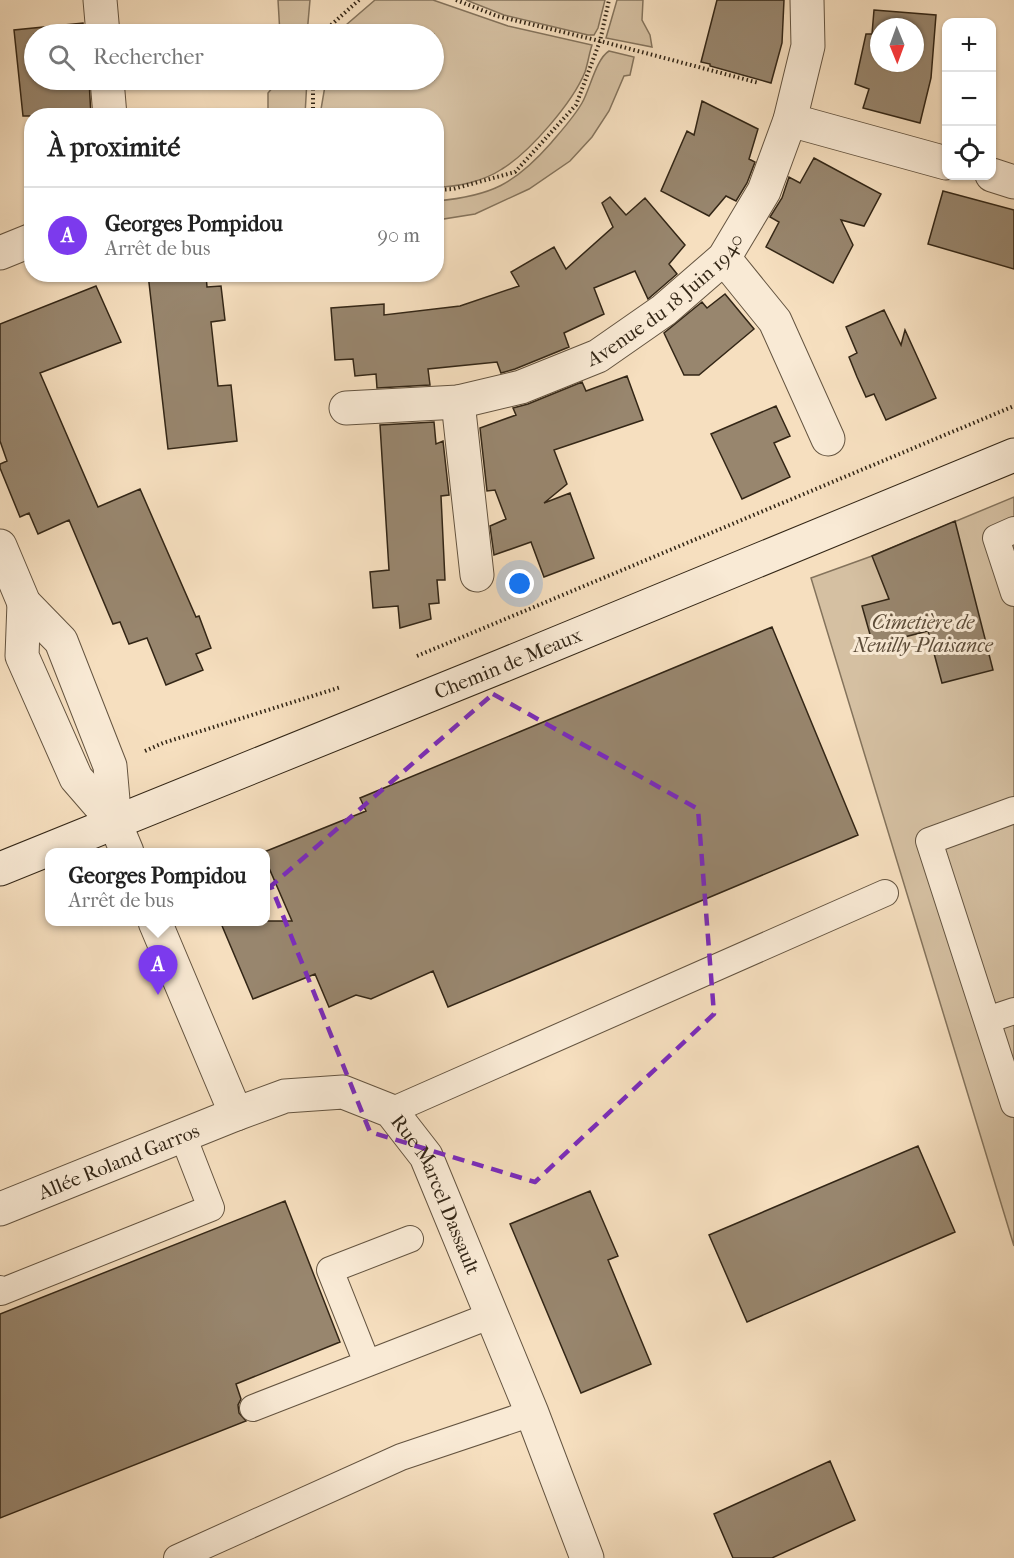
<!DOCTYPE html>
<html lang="fr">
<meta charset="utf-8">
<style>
:root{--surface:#fff;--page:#f2f2f2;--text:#222;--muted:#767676;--line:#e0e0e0;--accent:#7c3aed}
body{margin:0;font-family:"IM FELL French Canon",serif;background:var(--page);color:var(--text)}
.controls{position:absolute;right:18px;top:18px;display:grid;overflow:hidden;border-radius:12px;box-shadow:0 2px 4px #0004}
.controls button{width:54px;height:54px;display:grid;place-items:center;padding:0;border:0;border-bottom:2px solid var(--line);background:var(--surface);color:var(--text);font:30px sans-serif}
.compass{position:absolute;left:870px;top:18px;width:54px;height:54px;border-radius:50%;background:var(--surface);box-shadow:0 2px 4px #0004;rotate:179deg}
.you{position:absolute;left:520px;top:584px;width:21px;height:21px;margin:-15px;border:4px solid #fff;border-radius:50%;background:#1a73e8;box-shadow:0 0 0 9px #1a73e833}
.badge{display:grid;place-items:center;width:39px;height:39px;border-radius:50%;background:var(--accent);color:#fff;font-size:20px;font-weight:700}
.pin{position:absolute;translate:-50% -50px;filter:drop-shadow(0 2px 3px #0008)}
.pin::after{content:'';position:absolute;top:32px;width:21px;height:18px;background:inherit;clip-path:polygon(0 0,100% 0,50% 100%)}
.popup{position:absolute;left:45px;top:848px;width:225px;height:78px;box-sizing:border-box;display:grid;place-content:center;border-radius:12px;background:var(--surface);filter:drop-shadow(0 2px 4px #0005);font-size:20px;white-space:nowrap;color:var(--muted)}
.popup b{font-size:22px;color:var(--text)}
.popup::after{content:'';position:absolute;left:50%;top:100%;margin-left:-12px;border:12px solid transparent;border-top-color:var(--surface)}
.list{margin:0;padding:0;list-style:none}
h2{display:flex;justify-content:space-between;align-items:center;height:78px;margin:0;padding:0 24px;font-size:26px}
h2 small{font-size:20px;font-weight:400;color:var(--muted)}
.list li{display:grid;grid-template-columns:39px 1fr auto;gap:18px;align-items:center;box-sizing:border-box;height:96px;padding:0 24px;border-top:2px solid var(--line)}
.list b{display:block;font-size:22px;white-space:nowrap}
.list p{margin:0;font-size:20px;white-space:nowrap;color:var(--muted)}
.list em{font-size:20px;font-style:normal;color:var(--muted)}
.icon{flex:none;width:33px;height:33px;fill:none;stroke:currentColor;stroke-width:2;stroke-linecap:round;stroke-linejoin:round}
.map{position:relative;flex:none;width:1014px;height:1558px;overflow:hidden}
.search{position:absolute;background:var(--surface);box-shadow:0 2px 4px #0004;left:24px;top:24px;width:420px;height:66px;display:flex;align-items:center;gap:15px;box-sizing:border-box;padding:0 21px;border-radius:33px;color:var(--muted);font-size:22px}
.panel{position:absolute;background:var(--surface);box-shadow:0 2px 4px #0004;left:24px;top:108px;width:420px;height:174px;border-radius:24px}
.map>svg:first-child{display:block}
</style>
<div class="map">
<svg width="1014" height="1558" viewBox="0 0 1014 1558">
<rect width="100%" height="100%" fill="#f6dfbf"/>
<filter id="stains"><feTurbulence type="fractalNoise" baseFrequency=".00333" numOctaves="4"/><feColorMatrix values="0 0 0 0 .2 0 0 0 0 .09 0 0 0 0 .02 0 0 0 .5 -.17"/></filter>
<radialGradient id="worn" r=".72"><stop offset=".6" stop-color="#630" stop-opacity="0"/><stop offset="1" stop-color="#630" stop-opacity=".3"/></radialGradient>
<path fill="#d5c0a2" stroke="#84735c" stroke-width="1.5" d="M278,0H310L307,34H280Z
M375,0H433L508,26L592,45C589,54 588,63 585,72C573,102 530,152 502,169C484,181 458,187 437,187L436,116L320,115L326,80H434V34H339L346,25Z
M466,0H605L598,28L594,35H588L504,15Z
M617,0H643L642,20L650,35L652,47L606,38Z
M609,51L634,57L630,75L624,76L609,111L592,137L570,161L529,189L475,214L437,220V201C491,196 515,184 551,143C562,130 574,117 582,103C590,89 596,59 609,51Z
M279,80H307L305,115H268V93Z
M1014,497V1246L811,578L872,556Z"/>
<path fill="#98866e" stroke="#332616" stroke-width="1.5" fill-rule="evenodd" d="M717,0H784L782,43L771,83L710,66V64L701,62Z
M874,10L936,15L931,78L920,123L863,108L869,89L855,84L866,34H872ZM879,27H915V63H879Z
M83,23L84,34H34V80H89L91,116H23L14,30Z
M702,101L758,129L749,159L755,162L747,183L736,201L726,196L709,216L661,191L687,131L694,135Z
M814,158L881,194L864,226L841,220L853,245L833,283L766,247L779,222L770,217L782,198L789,177L800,183Z
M943,191L1014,210V269L928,244Z
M610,197L626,215L645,198L685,245L669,264L677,274L648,299L635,271L594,288L604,314L564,333L569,347L515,369L501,373L497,362L428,369L430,385L377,388L376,374L355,376L353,359L335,360L331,308L384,304V315L460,306L519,286L511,272L554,247L566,269L613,227L602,203Z
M148,274H206L207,287L221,286L225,320L211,322L218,386L231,385L237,441L168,449Z
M96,286L121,342L40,373L98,507L140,489L196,617L199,616L211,648L196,654L203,670L166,685L147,638L129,644L120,622L113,624L69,520L38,534L29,513L20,517L0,468V464L7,461L0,441V324Z
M725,294L754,329L699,375H684L664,333L702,302L707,308Z
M884,310L901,345L905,330L936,398L886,420L874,394L866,397L857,377L849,357L857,353L846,327Z
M627,376L643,420L554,450L567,484L544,503L570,493L594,558L544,577L531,542L494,555L490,526L506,519L495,490L487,491L480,428L516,415L513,408L528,404L582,382L586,391Z
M776,406L790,436L774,443L790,477L742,499L711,434Z
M434,422L436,444L443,441L449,495L441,496L445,580H437L439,603L429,604L431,619L400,628L398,606L373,608L370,572L389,570L380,425Z
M955,521L993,670L942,683L928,631L873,645L862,606L889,599L872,556Z
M772,627L858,835L448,1007L433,971L371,999L356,995L329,1007L315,974L253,999L220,921H292L266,861V852H264L366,811L360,798Z
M918,1146L955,1232L747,1322L709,1235Z
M590,1191L618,1256L608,1260L651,1364L581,1393L510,1224Z
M285,1201L340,1342L236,1384L241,1399L238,1405L239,1413L246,1421L0,1518V1314Z
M830,1461L855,1520L772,1558H733L714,1514Z"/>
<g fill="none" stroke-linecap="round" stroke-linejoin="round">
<g stroke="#645440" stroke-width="28">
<path id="service" d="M1014,530L996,538L1014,593
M1014,810L929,841L1014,1104
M987,1020L1014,1011
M391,1111L885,893
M0,1289L1,1292L211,1208L183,1136
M367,1363L330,1270L410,1239
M253,1408L492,1315
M177,1558L401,1457L532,1413"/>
</g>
<g stroke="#645440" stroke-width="35">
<g id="minor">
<path d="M100,0L103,34"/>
<path d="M107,80L110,116"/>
<path d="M790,120L946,163"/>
<path d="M992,175L1014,182"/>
<path d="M0,253L32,240"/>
<path d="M724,258L775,321L828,439"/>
<path d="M458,402L477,575"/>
<path id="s1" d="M346,408L458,402L521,387L598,356L664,310L724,258L764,191L790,120L808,46L807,0"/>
<path d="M0,546L24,603L61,641L110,766L115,823L127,852"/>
<path d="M24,603L22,656L76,778L115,823"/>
<path id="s2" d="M155,922L236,1114L285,1096L343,1092L391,1111L426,1156L532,1413L587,1558"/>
<path id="s3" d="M0,1209L236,1114"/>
</g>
</g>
<g stroke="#332616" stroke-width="35">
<g id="secondary">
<path id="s4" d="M0,869L504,665L1014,455"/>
</g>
</g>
<path stroke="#332616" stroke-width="4" stroke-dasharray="1.5 3" stroke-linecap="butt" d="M456,0L497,16L600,41L759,83
M321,34L359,0
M313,80V116
M436,190L453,189L515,172L576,105L600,41L609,0
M417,656L1014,406
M145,751L163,743L341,687"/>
<use href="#service" stroke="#f9ead5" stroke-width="26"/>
<use href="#minor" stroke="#f9ead5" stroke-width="33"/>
<use href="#secondary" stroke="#f9ead5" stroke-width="33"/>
</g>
<path fill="none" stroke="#7b2cbf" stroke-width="4.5" stroke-dasharray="12 8" stroke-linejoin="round" d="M493,694L698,809L714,1014L535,1182L370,1132L271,886Z"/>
<g text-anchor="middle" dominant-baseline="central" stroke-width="6" stroke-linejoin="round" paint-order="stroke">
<g font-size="20" fill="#332616" stroke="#f9ead5">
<text stroke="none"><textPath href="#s1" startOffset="348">Avenue du 18 Juin 1940</textPath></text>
<text stroke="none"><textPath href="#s4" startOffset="548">Chemin de Meaux</textPath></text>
<text stroke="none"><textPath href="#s3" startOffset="128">Allée Roland Garros</textPath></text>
<text stroke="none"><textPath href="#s2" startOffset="466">Rue Marcel Dassault</textPath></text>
</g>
<g font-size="20" font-style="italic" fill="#5c4c39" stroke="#f9ead5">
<text x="923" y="622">Cimetière de<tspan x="923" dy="23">Neuilly-Plaisance</tspan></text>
</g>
</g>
<rect width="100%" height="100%" filter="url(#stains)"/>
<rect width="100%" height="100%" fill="url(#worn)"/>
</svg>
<div class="controls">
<button>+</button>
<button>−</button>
<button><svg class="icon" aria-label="locate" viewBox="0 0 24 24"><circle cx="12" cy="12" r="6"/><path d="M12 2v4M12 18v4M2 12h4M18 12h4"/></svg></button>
</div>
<svg class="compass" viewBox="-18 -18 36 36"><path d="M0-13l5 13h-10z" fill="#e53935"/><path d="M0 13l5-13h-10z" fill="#767676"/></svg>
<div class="you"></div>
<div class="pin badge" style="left:158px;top:995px">A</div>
<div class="popup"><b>Georges Pompidou</b>Arrêt de bus</div>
<div class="search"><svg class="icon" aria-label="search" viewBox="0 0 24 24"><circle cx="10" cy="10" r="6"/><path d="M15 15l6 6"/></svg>Rechercher</div>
<section class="panel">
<h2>À proximité<small></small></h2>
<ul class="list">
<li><span class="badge">A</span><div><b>Georges Pompidou</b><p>Arrêt de bus</p></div><em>90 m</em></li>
</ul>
</section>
</div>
